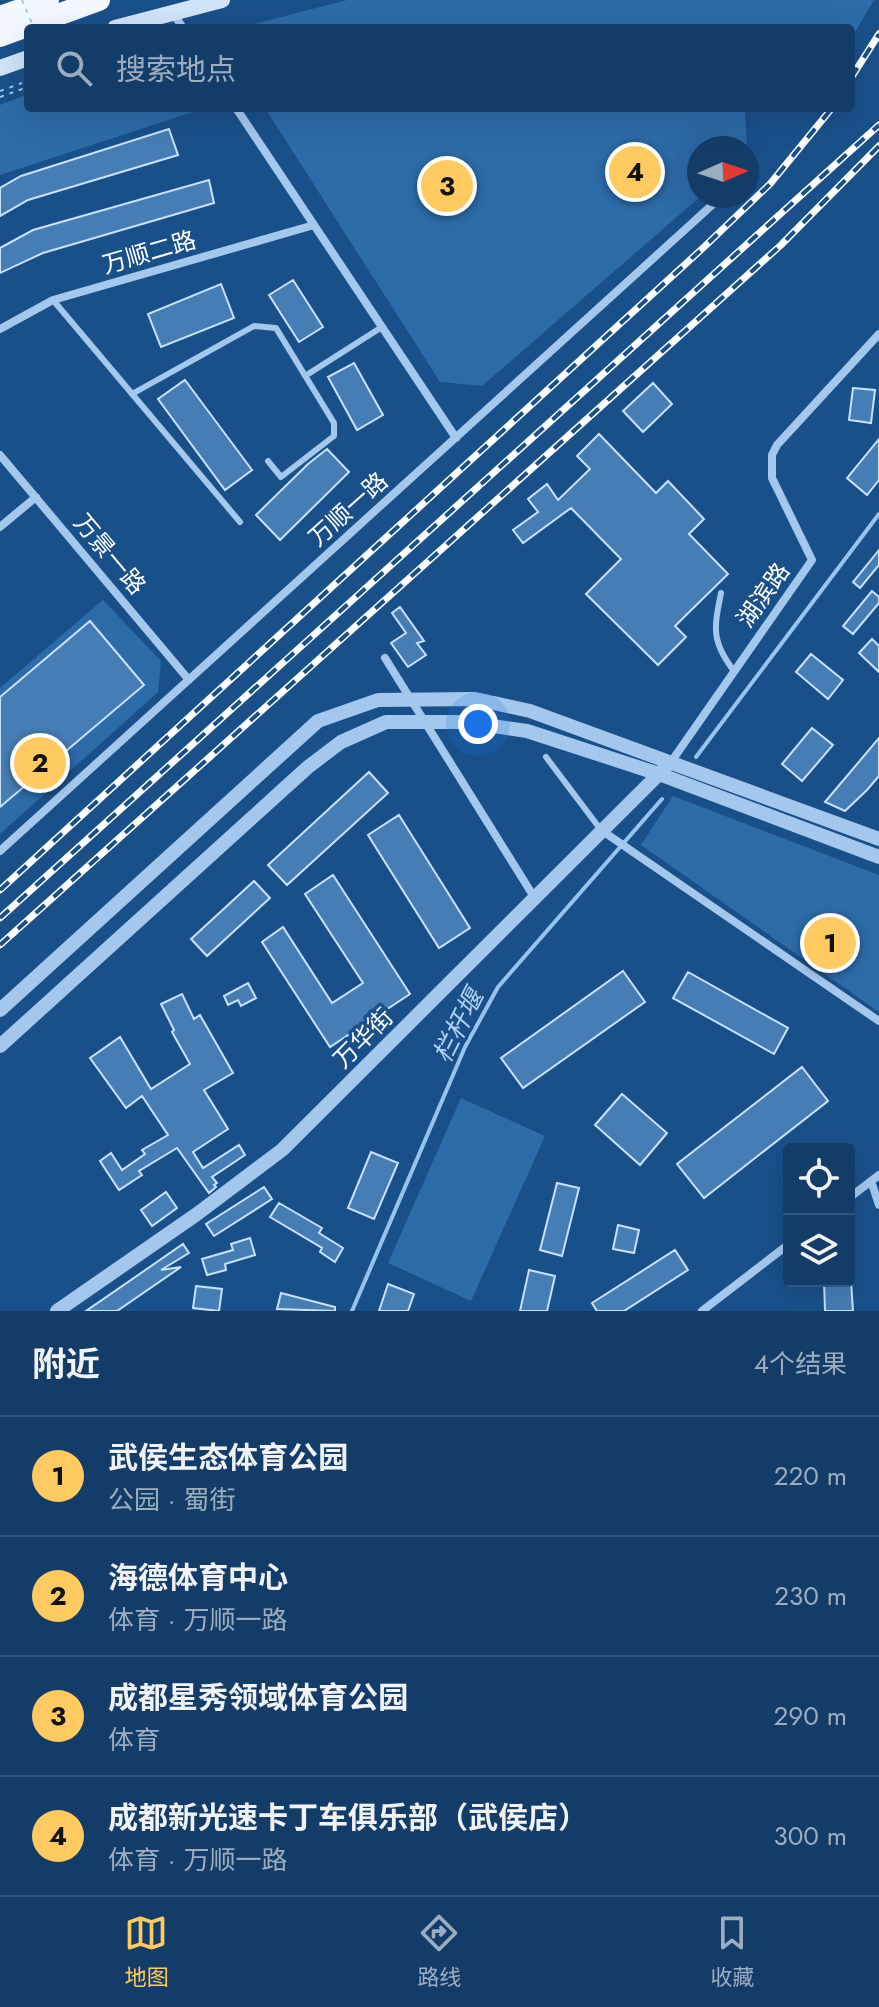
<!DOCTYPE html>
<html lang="zh">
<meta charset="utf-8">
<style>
:root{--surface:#143c68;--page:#214771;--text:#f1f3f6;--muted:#9dadc0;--line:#33567c;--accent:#ffca60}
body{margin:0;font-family:Jost,"Noto Sans SC",sans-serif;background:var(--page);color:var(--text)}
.controls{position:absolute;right:24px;bottom:24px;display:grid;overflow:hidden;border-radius:8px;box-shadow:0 8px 32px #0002}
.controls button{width:72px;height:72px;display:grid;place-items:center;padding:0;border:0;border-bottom:2px solid var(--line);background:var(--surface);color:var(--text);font:40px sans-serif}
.compass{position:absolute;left:687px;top:136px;width:72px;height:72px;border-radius:50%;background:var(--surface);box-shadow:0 8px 32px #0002;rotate:87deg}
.you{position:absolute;left:478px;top:724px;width:28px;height:28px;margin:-20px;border:6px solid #fff;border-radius:50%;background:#1a73e8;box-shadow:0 0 0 12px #1a73e833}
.badge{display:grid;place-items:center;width:52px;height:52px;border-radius:50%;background:var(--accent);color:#111;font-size:26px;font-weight:700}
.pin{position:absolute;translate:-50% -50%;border:4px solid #fff;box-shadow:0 2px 8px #0006}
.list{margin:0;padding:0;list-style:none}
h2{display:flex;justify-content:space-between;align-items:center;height:104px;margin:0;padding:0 32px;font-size:34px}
h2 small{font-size:26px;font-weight:400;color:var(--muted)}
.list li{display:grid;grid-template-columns:52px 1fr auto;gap:24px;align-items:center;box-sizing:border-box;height:120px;padding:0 32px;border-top:2px solid var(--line)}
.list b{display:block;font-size:30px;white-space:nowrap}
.list p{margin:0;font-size:26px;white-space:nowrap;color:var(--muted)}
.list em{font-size:26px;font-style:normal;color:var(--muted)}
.icon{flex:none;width:44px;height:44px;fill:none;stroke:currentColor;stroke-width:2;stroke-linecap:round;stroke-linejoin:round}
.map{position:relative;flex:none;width:879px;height:1311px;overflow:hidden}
.search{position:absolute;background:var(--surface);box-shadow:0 8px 32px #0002;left:24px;right:24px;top:24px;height:88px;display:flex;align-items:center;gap:20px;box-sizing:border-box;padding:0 28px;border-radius:8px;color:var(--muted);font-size:30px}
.sheet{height:584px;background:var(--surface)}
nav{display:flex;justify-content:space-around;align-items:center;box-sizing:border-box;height:112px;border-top:2px solid var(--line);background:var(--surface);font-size:22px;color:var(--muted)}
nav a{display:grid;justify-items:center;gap:4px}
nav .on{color:var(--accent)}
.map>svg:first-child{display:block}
</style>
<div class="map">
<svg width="879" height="1311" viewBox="0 0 879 1311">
<rect width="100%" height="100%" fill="#1a508a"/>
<path fill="#2d6ba9" d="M347,0H874L851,39V28H238Z
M28,94V108H205L0,175V105Z
M265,108H745L747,148H699V196H701L482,386L440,382Z
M103,600L161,661L158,692L0,834V688Z
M673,796L879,875V1012L641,845Z
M461,1098L545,1136L471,1301L388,1263Z"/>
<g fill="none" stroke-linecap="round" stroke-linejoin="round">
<path stroke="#97c4ef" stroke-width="4" d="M696,757L879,514
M352,1311L465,1047L498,987L662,799"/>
</g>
<path fill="#467db5" stroke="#c9e2fa" stroke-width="2" d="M169,129L178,155L28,200L0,216V188L21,176Z
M209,180L214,203L43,253L0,273V248L33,230Z
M293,280L323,327L299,342L269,295Z
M221,284L234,318L161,347L148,314Z
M354,363L383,415L357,430L328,377Z
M185,380L252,470L225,490L158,399Z
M653,383L672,404L643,432L623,411Z
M853,388L875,390L871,423L849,420Z
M599,434L656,493L668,481L704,519L689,534L728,574L675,626L686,637L658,665L586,594L621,559L571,508L523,543L513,530L538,512L528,499L547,484L558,500L590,469L577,456Z
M879,439V480L867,495L847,478Z
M327,449L349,472L280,540L256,515L308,464Z
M879,550V565L860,588L853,582Z
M872,591L879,597V603L853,634L843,626Z
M400,607L424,641L417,643L426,655L408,667L391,643L406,633L392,613Z
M90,621L144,685L0,807V697Z
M872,639L879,646V672L859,653Z
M811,654L843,680L828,699L796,672Z
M812,728L833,745L802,781L782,764Z
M879,738V776L867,790L845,811L825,802Z
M369,772L388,793L287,885L268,865Z
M399,815L470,928L439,948L368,835Z
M333,875L410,994L330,1047L262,942L283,927L332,1003L363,983L305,894Z
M254,881L270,898L207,956L191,939Z
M623,971L645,1002L523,1088L501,1058Z
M688,972L788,1028L774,1054L673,998Z
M248,983L256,998L241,1006L238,1000L228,1005L224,996Z
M182,994L194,1019L200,1015L233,1073L204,1090L228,1129L193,1152L203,1168L239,1145L245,1155L212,1177L217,1183L214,1185L216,1187L209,1193L177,1148L139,1171L142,1175L119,1190L100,1161L111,1153L122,1170L145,1154L142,1150L168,1135L142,1096L126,1108L90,1058L120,1037L151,1089L190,1064L172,1032L174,1030L161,1004Z
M802,1067L828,1101L704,1198L677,1164Z
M622,1094L667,1133L640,1165L595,1125Z
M371,1152L398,1163L374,1219L348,1208Z
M557,1183L579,1188L562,1256L540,1250Z
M264,1187L272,1199L214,1236L206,1224Z
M166,1192L177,1208L152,1226L141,1210Z
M279,1203L322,1228L319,1233L343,1248L335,1262L320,1252L322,1248L270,1217Z
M618,1225L639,1230L634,1253L613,1249Z
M250,1238L255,1255L225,1264L226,1270L207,1275L202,1259L233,1250L231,1244Z
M183,1244L189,1253L161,1270L181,1267L117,1311H86Z
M675,1250L688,1270L624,1311H597L592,1303Z
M529,1270L555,1276L547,1311H520Z
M824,1281H851L853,1311H825Z
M388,1284L414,1294L408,1311H379Z
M196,1286L222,1289L219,1311L193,1308Z
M281,1293L335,1307V1311L277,1309Z"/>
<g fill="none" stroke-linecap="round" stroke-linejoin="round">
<path stroke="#a4c8ed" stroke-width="2" stroke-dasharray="4 6" stroke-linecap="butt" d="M0,91L22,83
M0,97L28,87"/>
<path stroke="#a4c8ed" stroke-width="6" d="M53,300L240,522
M305,376L382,327
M132,394L254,326L276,328L334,423V436L281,477L268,461
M721,593C714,628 711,641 734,671
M546,757L601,830"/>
<path stroke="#a4c8ed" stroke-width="8" d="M173,13L183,28
M236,108L456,438
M0,329L53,300L314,225
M0,455L189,680
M0,527L36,497
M385,658L534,897
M671,762L812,560L772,478V455L777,445L879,334
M601,830L879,1021
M0,851L722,196
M871,1181L879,1205
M849,1198L879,1175
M702,1311L789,1244"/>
<path stroke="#a4c8ed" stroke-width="14" d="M0,1010L318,721L378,700L475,699L530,711L879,839
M0,1046L308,767L341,742L386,722H465L527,731L659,774L879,857
M57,1311L197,1214L282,1150L665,768"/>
<path stroke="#d1e4f9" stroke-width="16" d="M115,28L222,0
M0,68L28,58"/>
<path stroke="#f4f9ff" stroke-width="22" d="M0,17L48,0
M0,36L99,0"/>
<g stroke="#fff" stroke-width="7">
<path id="rail" d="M851,78L879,34
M0,890L703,248L770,184L832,108
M0,918L879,125
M0,945L781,245L879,146"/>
</g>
<use href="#rail" stroke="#1a508a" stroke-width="4" stroke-dasharray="12" stroke-linecap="butt"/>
<path stroke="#a4c8ed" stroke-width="2" stroke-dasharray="4 6" stroke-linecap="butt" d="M22,0L34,28"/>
</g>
<g text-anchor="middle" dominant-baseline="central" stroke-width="7" stroke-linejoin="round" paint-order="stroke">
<g font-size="24" fill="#fff" stroke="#1a508a">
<text transform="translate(149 252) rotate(-16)">万顺二路</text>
<text transform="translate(348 509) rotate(-42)">万顺一路</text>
<text transform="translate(110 554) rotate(50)">万景一路</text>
<text transform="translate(763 595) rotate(-55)">湖滨路</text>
<text transform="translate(363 1038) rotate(-45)">万华街</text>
</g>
<g font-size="26" font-style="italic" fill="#b0d2f4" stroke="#1a508a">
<text transform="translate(458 1026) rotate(-63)">栏杆堰</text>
</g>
</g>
</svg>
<div class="controls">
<button><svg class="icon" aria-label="locate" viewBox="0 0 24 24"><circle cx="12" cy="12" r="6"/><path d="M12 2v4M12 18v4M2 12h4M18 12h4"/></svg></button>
<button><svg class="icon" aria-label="layers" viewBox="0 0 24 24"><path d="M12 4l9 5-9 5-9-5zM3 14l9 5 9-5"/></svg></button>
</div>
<svg class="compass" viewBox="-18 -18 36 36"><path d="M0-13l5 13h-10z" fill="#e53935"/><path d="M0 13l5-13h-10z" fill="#9dadc0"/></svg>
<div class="you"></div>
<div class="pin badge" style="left:830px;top:943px">1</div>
<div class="pin badge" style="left:40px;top:763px">2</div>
<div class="pin badge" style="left:447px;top:186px">3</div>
<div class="pin badge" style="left:635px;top:172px">4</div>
<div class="search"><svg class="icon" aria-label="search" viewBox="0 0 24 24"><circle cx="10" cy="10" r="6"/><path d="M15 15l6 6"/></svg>搜索地点</div>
</div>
<section class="sheet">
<h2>附近<small>4个结果</small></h2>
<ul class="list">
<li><span class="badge">1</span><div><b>武侯生态体育公园</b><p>公园 · 蜀街</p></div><em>220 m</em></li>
<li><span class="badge">2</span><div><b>海德体育中心</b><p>体育 · 万顺一路</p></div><em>230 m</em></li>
<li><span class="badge">3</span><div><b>成都星秀领域体育公园</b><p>体育</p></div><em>290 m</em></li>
<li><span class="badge">4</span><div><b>成都新光速卡丁车俱乐部（武侯店）</b><p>体育 · 万顺一路</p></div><em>300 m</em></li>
</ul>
</section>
<nav>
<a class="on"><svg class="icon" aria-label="map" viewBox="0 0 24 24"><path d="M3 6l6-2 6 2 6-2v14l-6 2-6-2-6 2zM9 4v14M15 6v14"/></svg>地图</a>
<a><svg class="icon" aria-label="directions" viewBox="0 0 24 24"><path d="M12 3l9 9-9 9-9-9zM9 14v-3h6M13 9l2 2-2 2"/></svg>路线</a>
<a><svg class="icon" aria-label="saved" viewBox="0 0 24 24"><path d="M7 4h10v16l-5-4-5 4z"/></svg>收藏</a>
</nav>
